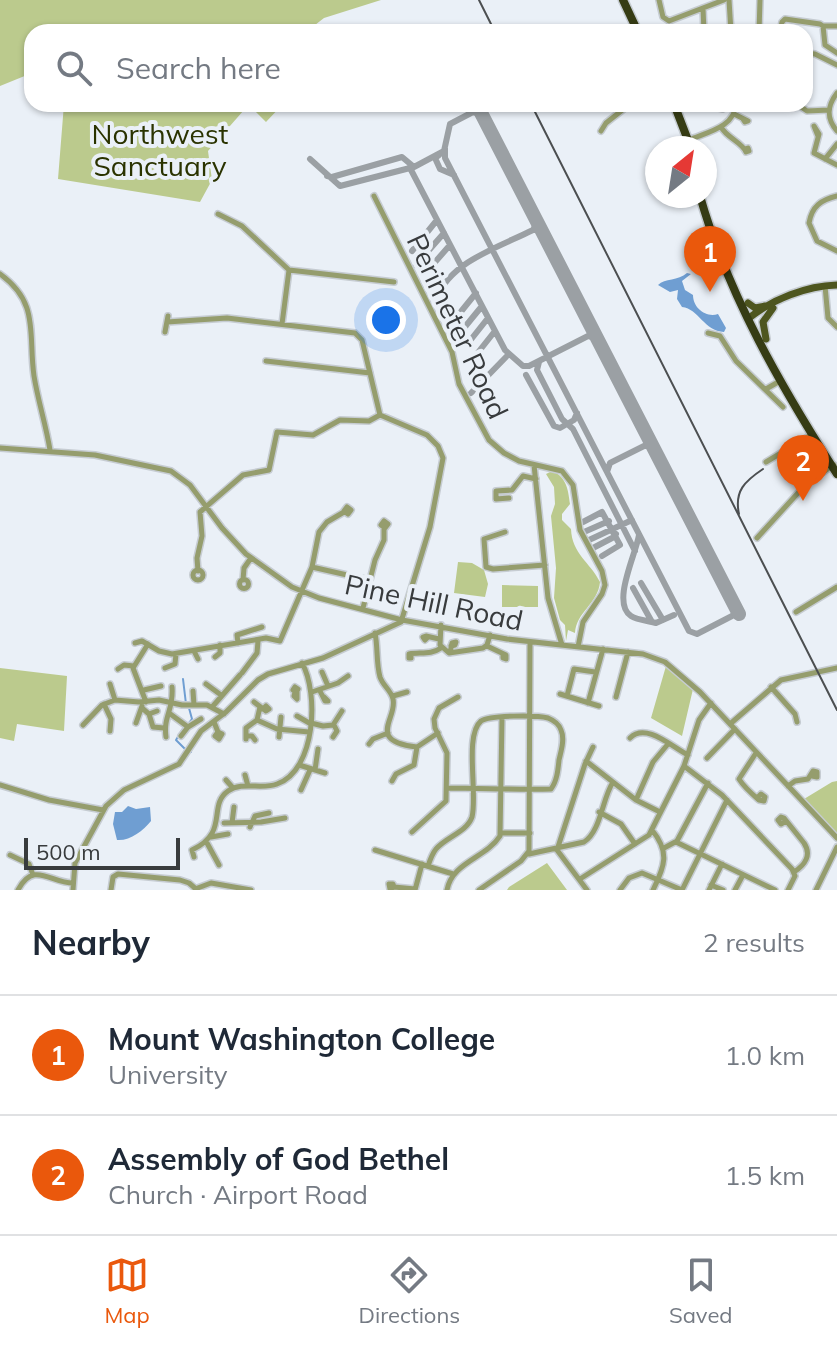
<!DOCTYPE html>
<meta charset="utf-8">
<style>
:root{--surface:#fff;--page:#f6f6f7;--text:#1f2937;--muted:#747a83;--line:#e0e1e3;--accent:#ea580c}
body{margin:0;font-family:Mulish,sans-serif;background:var(--page);color:var(--text)}
.compass{position:absolute;left:645px;top:136px;width:72px;height:72px;border-radius:50%;background:var(--surface);box-shadow:0 2px 6px #0004;rotate:30deg}
.scale{position:absolute;left:24px;bottom:20px;width:156px;box-sizing:border-box;padding-left:8px;border:4px solid #383b3d;border-top:0;font-size:22px;line-height:28px;white-space:nowrap;color:#383b3d;-webkit-text-stroke:6px #eaf0f7;paint-order:stroke}
.you{position:absolute;left:386px;top:320px;width:28px;height:28px;margin:-20px;border:6px solid #fff;border-radius:50%;background:#1a73e8;box-shadow:0 0 0 12px #1a73e833}
.badge{display:grid;place-items:center;width:52px;height:52px;border-radius:50%;background:var(--accent);color:#fff;font-size:26px;font-weight:700}
.pin{position:absolute;translate:-50% -66px;filter:drop-shadow(0 2px 4px #0008)}
.pin::after{content:'';position:absolute;top:42px;width:28px;height:24px;background:inherit;clip-path:polygon(0 0,100% 0,50% 100%)}
.list{margin:0;padding:0;list-style:none}
h2{display:flex;justify-content:space-between;align-items:center;height:104px;margin:0;padding:0 32px;font-size:34px}
h2 small{font-size:26px;font-weight:400;color:var(--muted)}
.list li{display:grid;grid-template-columns:52px 1fr auto;gap:24px;align-items:center;box-sizing:border-box;height:120px;padding:0 32px;border-top:2px solid var(--line)}
.list b{display:block;font-size:30px;white-space:nowrap}
.list p{margin:0;font-size:26px;white-space:nowrap;color:var(--muted)}
.list em{font-size:26px;font-style:normal;color:var(--muted)}
.icon{flex:none;width:44px;height:44px;fill:none;stroke:currentColor;stroke-width:2;stroke-linecap:round;stroke-linejoin:round}
.map{position:relative;flex:none;width:837px;height:890px;overflow:hidden}
.search{position:absolute;background:var(--surface);box-shadow:0 2px 6px #0004;left:24px;right:24px;top:24px;height:88px;display:flex;align-items:center;gap:20px;box-sizing:border-box;padding:0 28px;border-radius:24px;color:var(--muted);font-size:30px}
.sheet{height:344px;background:var(--surface)}
nav{display:flex;justify-content:space-around;align-items:center;box-sizing:border-box;height:112px;border-top:2px solid var(--line);background:var(--surface);font-size:22px;color:var(--muted)}
nav a{display:grid;justify-items:center;gap:4px}
nav .on{color:var(--accent)}
.map>svg:first-child{display:block}
</style>
<div class="map">
<svg width="837" height="890" viewBox="0 0 837 890">
<rect width="100%" height="100%" fill="#eaf0f7"/>
<path fill="#bbca8d" d="M0,0H381L324,18L306,32H32V73L0,86Z
M64,104H283L266,122L255,111L244,110L208,151L212,180L200,202L58,179Z
M552,471C567,477 568,490 570,504L562,514V520L571,529C572,554 590,562 600,582C598,604 576,612 575,633L568,630L566,641L565,625L560,620L554,598L556,568L551,516L555,504L554,487L546,474Z
M458,562L472,563L484,570L488,584L485,597L454,593Z
M502,585L538,586V607H502Z
M666,666L693,689L682,736L651,718Z
M0,668L67,676L64,731L17,724L14,741L0,738Z
M837,781V834L804,799L832,782Z
M547,863L567,890H507L509,887Z"/>
<path fill="#6f9ed2" d="M687,273L691,274L682,281L685,290L693,295C693,308 706,318 718,314L726,328L724,332C704,331 699,309 682,307L677,299L678,290L670,292L658,285C665,278 678,281 687,273Z
M128,806L136,809L150,807L151,821C143,831 130,841 117,840L113,824L115,812H122Z"/>
<g fill="none" stroke-linecap="round" stroke-linejoin="round">
<path stroke="#6f9ed2" stroke-width="2" d="M183,679L186,704
M188,724L192,719L189,708
M184,727L176,740L185,749
M190,752H191"/>
<path stroke="#9ba0a4" stroke-width="6" d="M445,148V158L689,631L697,634L732,616L736,611L735,605
M439,155L435,158L440,169L454,175
M310,159L340,186L410,168L505,350L523,366H529L588,336L597,339
M327,176L332,177L402,157L414,167L444,151L450,124L473,112L481,114
M535,219L536,224L533,230H538L543,234
M412,251L437,220
M416,265L444,233
M429,269L450,245
M437,297C452,261 499,247 533,230
M455,319L476,293
M464,328L482,306
M469,342L488,318
M476,355L495,331
M539,362L537,370L562,419L573,429L635,551
M526,375L554,426L560,428L574,420L577,413
M471,393L506,357
M645,446H651L655,451
M607,472L610,463L646,445L647,435
M583,522L602,512L620,545L602,556
M584,532L609,521
M639,535C636,554 611,603 631,616C637,620 649,621 656,623L674,615
M589,540L632,520
M593,548L614,537L616,534
M641,583L663,620
M633,588L652,622"/>
<path stroke="#9ba0a4" stroke-width="14" d="M478,107L739,614"/>
<g stroke="#c6ccd2" stroke-width="8">
<path id="minor" d="M659,0L663,17L669,21L724,0
M729,0L731,32
M703,8L704,32
M823,26H837
M759,32L760,0
M780,32L782,22L785,19L820,24L823,26L825,45L837,53
M805,53L815,54L837,65
M837,93C827,106 826,118 837,131
M797,104L807,111L829,110
M724,106L723,109L719,108L720,105L728,104
M734,114L748,121L745,122L743,119
M721,127C727,138 742,142 746,152L749,151L748,148L745,149
M601,131L606,123L630,104
M818,136L814,126L819,134L814,153L837,165
M689,140C707,132 735,127 736,104
M825,159L837,144
M374,196L452,352L459,384L489,440L504,453L519,461L562,471L573,485L580,530L602,571L605,585L602,594L583,622L578,647
M837,196C821,200 812,206 809,223L817,241L837,251
M218,214L242,226L289,270L282,324
M289,270L394,282
M0,274C40,303 28,333 34,376C38,401 46,425 50,450
M825,286L828,318L837,327
M165,332L168,316
M708,333L720,336L736,361L783,407
M266,361L370,373
M766,389L780,381
M0,448L95,455L171,471L190,485L222,528L246,554L292,587L319,598L402,620L507,639L643,654L665,662L700,692L837,838
M766,462L811,435
M534,465L548,598L562,645
M509,498L496,499V491L512,490L523,476L536,479
M347,507L351,510L348,514L344,511Z
M384,521L388,524L385,528L381,525Z
M505,532L484,539L486,567L493,569L545,565
M757,538L808,482L834,465
M312,567L369,580
M193 575a5 5 0 1 1 10 0a5 5 0 1 1-10 0Z
M198,571L197,558L202,536L200,512L243,475L269,470L277,432L313,435L340,420L369,421L380,415
M239.5 584a4.5 4.5 0 1 1 9 0a4.5 4.5 0 1 1-9 0Z
M243,580L244,568L251,558
M363,608L375,560L384,540V528
M796,612L837,587
M441,625L440,645L449,653L483,648L487,645L490,635
M375,633C378,647 376,663 380,677C383,686 391,690 393,699C398,718 365,741 417,747L438,733
M427,638L425,640L423,637L426,636L439,639
M135,643L142,641L159,651L172,654L266,638L280,641L312,567L319,532L327,522L344,512
M238,643L237,635L262,627
M487,646L506,655V659L503,658V654
M194,651L198,659
M450,653L452,643L456,642L455,645L451,646
M411,654V658H409V654C420,652 431,655 441,648
M215,657L220,653V645
M165,668L175,664L176,654
M118,669L124,665L134,666
M322,672L328,686
M242,673L257,653L258,641
M110,684L115,700
M206,684L221,695
M295,687L298,689L296,692L293,690Z
M771,687L795,714L797,722
M144,690L161,686
M193,691L194,705
M320,691L325,701H328L324,697
M295,692L294,696L297,699V692
M312,692L338,683L348,676
M560,694L599,706
M393,696L407,692
M567,696L574,669L595,672
M616,697L628,652
M146,702L133,668L148,644
M254,702L266,711L269,709L266,706L263,709
M588,703L603,649
M104,704L111,719L110,731
M213,706L240,675
M142,708L149,714L153,727L164,728
M169,713L188,727
M149,714L157,711
M297,716L311,724
M257,720L277,729L309,732
M214,722L218,732L215,736L219,739L222,734L218,732
M136,723L142,706
M311,723L323,726L333,725L342,711
M730,724L781,680L837,668
M83,725L102,705L115,700L139,702L159,700L182,705H207L224,714
M181,736L188,727L201,719
M247,736H252L255,740
M166,737C163,716 174,710 172,687
M279,737L281,717
M333,737L337,731L334,725
M630,738C646,722 672,747 688,755
M246,739V728L257,720L260,707
M369,744L373,739L388,733
M756,753L739,779C744,787 752,794 759,800L764,801L765,797L761,794L757,798
M707,758L735,729
M586,761L636,800L660,812
M299,765L325,773
M684,766L722,795L792,869L795,876L788,890
M315,770L318,749
M245,775L248,786
M226,780L233,788
M392,781L396,774L414,765L417,747
M0,785L49,800L103,810
M788,786L795,781L808,779L813,771L817,772V777L812,776
M301,790L310,770
M636,800L653,762L668,744
M599,812L621,824L635,844
M786,821L781,824L778,820L781,817L784,818L804,843C812,855 805,865 794,872
M224,823L261,822L285,818
M232,823L234,807
M250,827L255,816L269,813
M652,830C670,852 665,866 653,890
M412,832L446,801L447,753L435,728L434,719L439,708L458,697
M501,833H530
M211,837L228,834
M676,842L775,890
M207,843L219,865
M664,848L677,841L708,783
M375,850L453,874
M529,854L584,842C601,831 602,799 613,782
M10,855L29,864L33,875
M194,857L192,850C230,832 207,806 228,791C242,781 262,790 277,784C316,770 319,693 302,663
M428,866C430,860 432,854 436,849C446,837 467,832 472,817C478,795 464,735 481,721C490,715 537,715 548,718C553,720 559,724 561,730C565,739 561,751 559,760C558,770 557,781 551,789C517,790 482,788 448,788
M580,879L649,835L684,766L699,720L711,703
M711,885L723,890
M394,887L390,889L389,884H393L394,887L415,889
M195,889L211,883L251,890
M18,890C34,860 50,883 73,883
M73,890L75,863L106,806L124,790L179,764L201,731L226,712L258,680L268,674L323,658L401,622L430,527L443,458L438,446L427,435L380,415L362,340L355,333L227,318L167,322
M111,890L113,877L118,874L180,880L189,883L196,889
M415,890L422,864
M447,890C452,862 486,858 500,836L502,717
M479,890L521,861L529,851L530,642
M587,890L557,850L585,764L593,747
M620,890L629,878L642,873L682,890
M682,890L727,800
M709,890L722,864
M735,890L743,875
M816,890L837,847"/>
</g>
<g stroke="#c6ccd2" stroke-width="10">
<path id="major" d="M748,303L755,308L765,306
M749,318C773,299 806,286 837,285
M766,339L763,322L773,308"/>
</g>
<g stroke="#c6ccd2" stroke-width="11">
<path id="highway" d="M623,0L638,32
M674,104L691,148
M700,196C728,295 782,388 837,474"/>
</g>
<use href="#minor" stroke="#959d6d" stroke-width="5"/>
<use href="#major" stroke="#4e561f" stroke-width="7"/>
<use href="#highway" stroke="#363c14" stroke-width="8"/>
<path stroke="#4c4f51" stroke-width="2" d="M479,0L495,32
M531,104L837,710
M739,514C734,491 745,481 763,469"/>
</g>
<g text-anchor="middle" dominant-baseline="central" stroke-width="8" stroke-linejoin="round" paint-order="stroke">
<g font-size="28" fill="#2a3300" stroke="#eaf0f7">
<text x="160" y="133">Northwest<tspan x="160" dy="32">Sanctuary</tspan></text>
</g>
<g font-size="28" fill="#383b3d" stroke="#eaf0f7">
<text transform="translate(458 326) rotate(65)">Perimeter Road</text>
<text transform="translate(434 602) rotate(12)">Pine Hill Road</text>
</g>
</g>
</svg>
<svg class="compass" viewBox="-18 -18 36 36"><path d="M0-13l5 13h-10z" fill="#e53935"/><path d="M0 13l5-13h-10z" fill="#747a83"/></svg>
<div class="scale">500 m</div>
<div class="you"></div>
<div class="pin badge" style="left:710px;top:292px">1</div>
<div class="pin badge" style="left:803px;top:501px">2</div>
<div class="search"><svg class="icon" aria-label="search" viewBox="0 0 24 24"><circle cx="10" cy="10" r="6"/><path d="M15 15l6 6"/></svg>Search here</div>
</div>
<section class="sheet">
<h2>Nearby<small>2 results</small></h2>
<ul class="list">
<li><span class="badge">1</span><div><b>Mount Washington College</b><p>University</p></div><em>1.0 km</em></li>
<li><span class="badge">2</span><div><b>Assembly of God Bethel</b><p>Church · Airport Road</p></div><em>1.5 km</em></li>
</ul>
</section>
<nav>
<a class="on"><svg class="icon" aria-label="map" viewBox="0 0 24 24"><path d="M3 6l6-2 6 2 6-2v14l-6 2-6-2-6 2zM9 4v14M15 6v14"/></svg>Map</a>
<a><svg class="icon" aria-label="directions" viewBox="0 0 24 24"><path d="M12 3l9 9-9 9-9-9zM9 14v-3h6M13 9l2 2-2 2"/></svg>Directions</a>
<a><svg class="icon" aria-label="saved" viewBox="0 0 24 24"><path d="M7 4h10v16l-5-4-5 4z"/></svg>Saved</a>
</nav>
